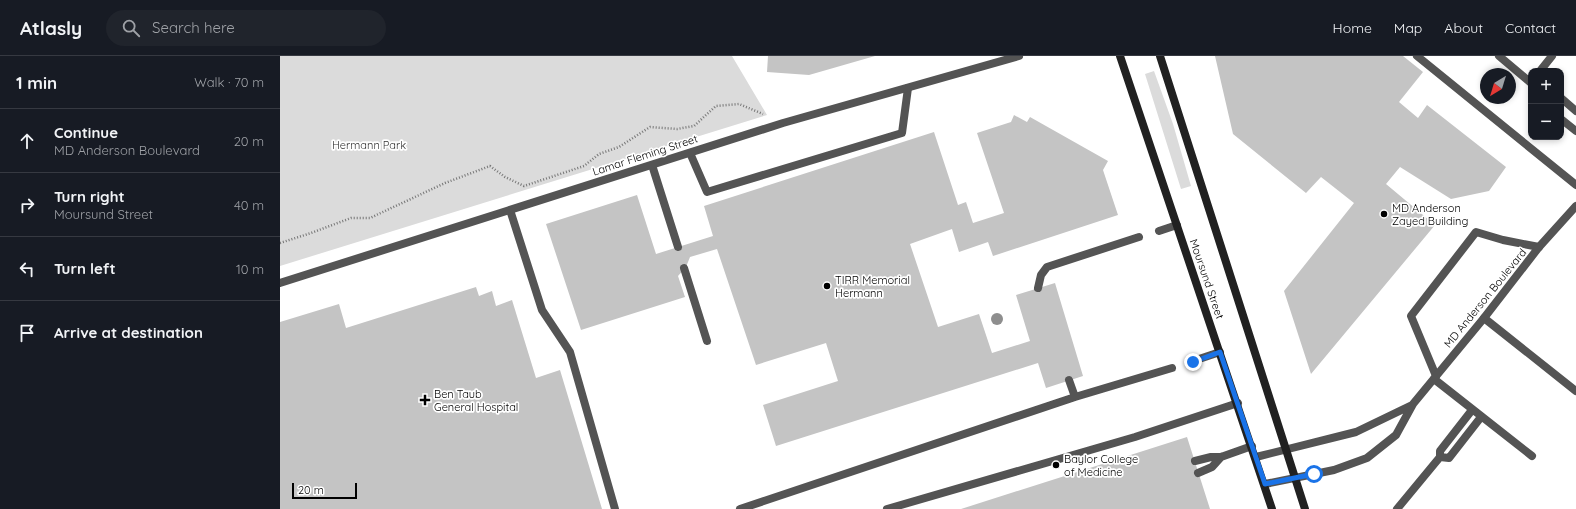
<!DOCTYPE html>
<meta charset="utf-8">
<style>
:root{--surface:#171b24;--page:#20242c;--text:#f1f3f6;--muted:#9ea1a6;--line:#363941}
body{margin:0;font-family:Quicksand,sans-serif;background:var(--page);color:var(--text)}
.controls{position:absolute;right:12px;top:12px;display:grid;overflow:hidden;border-radius:8px;box-shadow:0 2px 6px #0003}
.controls button{width:36px;height:36px;display:grid;place-items:center;padding:0;border:0;border-bottom:1px solid var(--line);background:var(--surface);color:var(--text);font:20px sans-serif}
.compass{position:absolute;left:1200px;top:12px;width:36px;height:36px;border-radius:50%;background:var(--surface);box-shadow:0 2px 6px #0003;rotate:218deg}
.scale{position:absolute;left:12px;bottom:10px;width:65px;box-sizing:border-box;padding-left:4px;border:2px solid #000;border-top:0;font-size:11px;line-height:14px;white-space:nowrap;color:#000;-webkit-text-stroke:3px #fff;paint-order:stroke}
.stop{position:absolute;width:12px;height:12px;margin:-9px;border:3px solid #1a73e8;border-radius:50%;background:#fff}
.stop.end{background:#1a73e8;border-color:#fff;box-shadow:0 1px 4px #0008}
.list{margin:0;padding:0;list-style:none}
h2{display:flex;justify-content:space-between;align-items:center;height:52px;margin:0;padding:0 16px;font-size:17px}
h2 small{font-size:13px;font-weight:400;color:var(--muted)}
.list li{display:grid;grid-template-columns:26px 1fr auto;gap:12px;align-items:center;box-sizing:border-box;height:64px;padding:0 16px;border-top:1px solid var(--line)}
.list b{display:block;font-size:15px;white-space:nowrap}
.list p{margin:0;font-size:13px;white-space:nowrap;color:var(--muted)}
.list em{font-size:13px;font-style:normal;color:var(--muted)}
.icon{flex:none;width:22px;height:22px;fill:none;stroke:currentColor;stroke-width:2;stroke-linecap:round;stroke-linejoin:round}
.map{position:relative;flex:none;width:1296px;height:453px;overflow:hidden}
header{display:flex;align-items:center;gap:24px;box-sizing:border-box;height:56px;padding:0 20px;background:var(--surface);border-bottom:1px solid var(--line)}
header strong{font-size:19px}
nav{display:flex;gap:22px;margin-inline-start:auto;font-size:14px}
.search{width:280px;height:36px;background:var(--page);display:flex;align-items:center;gap:10px;box-sizing:border-box;padding:0 14px;border-radius:22px;color:var(--muted);font-size:15px}
main{display:flex}
aside{flex:1;background:var(--surface)}
.map>svg:first-child{display:block}
</style>
<header>
<strong>Atlasly</strong>
<div class="search"><svg class="icon" aria-label="search" viewBox="0 0 24 24"><circle cx="10" cy="10" r="6"/><path d="M15 15l6 6"/></svg>Search here</div>
<nav><a>Home</a><a>Map</a><a>About</a><a>Contact</a></nav>
</header>
<main>
<aside>
<h2>1 min<small>Walk · 70 m</small></h2>
<ul class="list">
<li><svg class="icon" aria-label="ahead" viewBox="0 0 24 24"><path d="M12 20V5M6 11l6-6 6 6"/></svg><div><b>Continue</b><p>MD Anderson Boulevard</p></div><em>20 m</em></li>
<li><svg class="icon" aria-label="right" viewBox="0 0 24 24"><path d="M7 20v-9h11M14 6l5 5-5 5"/></svg><div><b>Turn right</b><p>Moursund Street</p></div><em>40 m</em></li>
<li><svg class="icon" aria-label="left" viewBox="0 0 24 24"><path d="M17 20v-9H6M10 6l-5 5 5 5"/></svg><div><b>Turn left</b></div><em>10 m</em></li>
<li><svg class="icon" aria-label="arrive" viewBox="0 0 24 24"><path d="M6 21V4h12l-3 4 3 4H6"/></svg><div><b>Arrive at destination</b></div></li>
</ul>
</aside>
<div class="map">
<svg width="1296" height="453" viewBox="0 0 1296 453">
<rect width="100%" height="100%" fill="#fff"/>
<path fill="#dbdbdb" d="M0,0H452L487,59L0,210Z
M874,15L893,68L911,130L901,133L865,18Z"/>
<path fill="#c4c4c4" d="M488,0H595L529,19L487,16Z
M935,0H1123L1143,16L1119,46L1138,62L1147,49L1226,111L1209,135L1171,143L1120,111L1106,128L1155,169L1031,318L1004,235L1074,147L1041,121L1026,137L953,78Z
M734,59L747,66L750,61L828,105L823,114L838,159L713,200L708,186L679,196L672,173L630,188L658,271L699,258L712,297L750,285L736,239L775,227L803,320L766,332L758,307L496,390L483,349L558,325L546,287L476,309L437,193L410,201L406,211L398,220L405,241L301,274L266,168L357,139L376,198L433,180L424,150L654,76L678,149L686,146L693,167L724,157L697,77L731,66Z
M196,231L199,240L212,235L216,250L232,244L256,322L280,314L322,453H0V266L59,248L66,272Z
M907,381L930,453H681Z"/>
<g fill="none" stroke-linecap="round" stroke-linejoin="round">
<path stroke="#767676" stroke-width="2.5" stroke-dasharray="1 2" stroke-linecap="butt" d="M0,187L31,177L71,162H90L165,127L210,110L225,121L244,130L304,110L319,98L339,91L370,71L397,73L414,70L436,50L459,48L483,58"/>
<path stroke="#545454" stroke-width="8" d="M1137,0L1296,129
M1219,0L1251,27
M1260,15L1272,0
M1281,42L1296,55
M1281,63L1296,75
M410,97L427,136L622,77L628,32
M372,109L398,191
M230,154L262,254L290,296L335,453
M879,175L897,169
M404,212L427,285
M758,232L761,219L767,211L859,181
M1204,262L1296,335
M913,305L940,296
M1156,320L1131,260L1196,176L1223,184L1259,191
M1154,323L1252,400
M789,324L795,341L892,312
M1192,354L1160,395V401L1169,402L1201,361
M915,405L931,401H941L972,390
M918,417L932,411L941,401
M460,453L795,341
M607,453L855,381L958,347
M1117,453L1160,401"/>
<path stroke="#545454" stroke-width="8" d="M0,227L503,67L739,0
M976,401L1076,376L1132,349
M985,428L1054,414L1087,402L1116,379L1133,348L1204,262L1259,191L1296,150"/>
<path stroke="#212121" stroke-width="8" d="M840,0L992,453
M880,0L1025,453"/>
</g>
<circle fill="#8e8e8e" cx="717" cy="263" r="6"/>
<g fill="none" stroke-linecap="round" stroke-linejoin="round">
<path stroke="#1a73e8" stroke-width="5" d="M913,306L940,296L985,428L1034,418"/>
</g>
<g fill="#000" stroke="#fff" stroke-width="1.5">
<circle cx="1104" cy="158" r="4"/>
<circle cx="547" cy="230" r="4"/>
<path d="M143 338h4v4h4v4h-4v4h-4v-4h-4v-4h4z"/>
<circle cx="776" cy="409" r="4"/>
</g>
<g text-anchor="middle" dominant-baseline="central" stroke-width="3.5" stroke-linejoin="round" paint-order="stroke">
<g font-size="11" fill="#323232" stroke="#fff">
<text x="89" y="89">Hermann Park</text>
</g>
<g font-size="11" fill="#000" stroke="#fff">
<text transform="translate(365 99) rotate(-18)">Lamar Fleming Street</text>
<text transform="translate(927 223) rotate(71)">Moursund Street</text>
<text transform="translate(1205 242) rotate(-51)">MD Anderson Boulevard</text>
</g>
<g font-size="11" fill="#000" stroke="#fff" text-anchor="start">
<text x="1112" y="152">MD Anderson<tspan x="1112" dy="13">Zayed Building</tspan></text>
<text x="555" y="224">TIRR Memorial<tspan x="555" dy="13">Hermann</tspan></text>
<text x="154" y="338">Ben Taub<tspan x="154" dy="13">General Hospital</tspan></text>
<text x="784" y="403">Baylor College<tspan x="784" dy="13">of Medicine</tspan></text>
</g>
</g>
</svg>
<div class="controls">
<button>+</button>
<button>−</button>
</div>
<svg class="compass" viewBox="-18 -18 36 36"><path d="M0-13l5 13h-10z" fill="#e53935"/><path d="M0 13l5-13h-10z" fill="#9ea1a6"/></svg>
<div class="scale">20 m</div>
<div class="stop" style="left:1034px;top:418px"></div>
<div class="stop end" style="left:913px;top:306px"></div>
</div>
</main>
